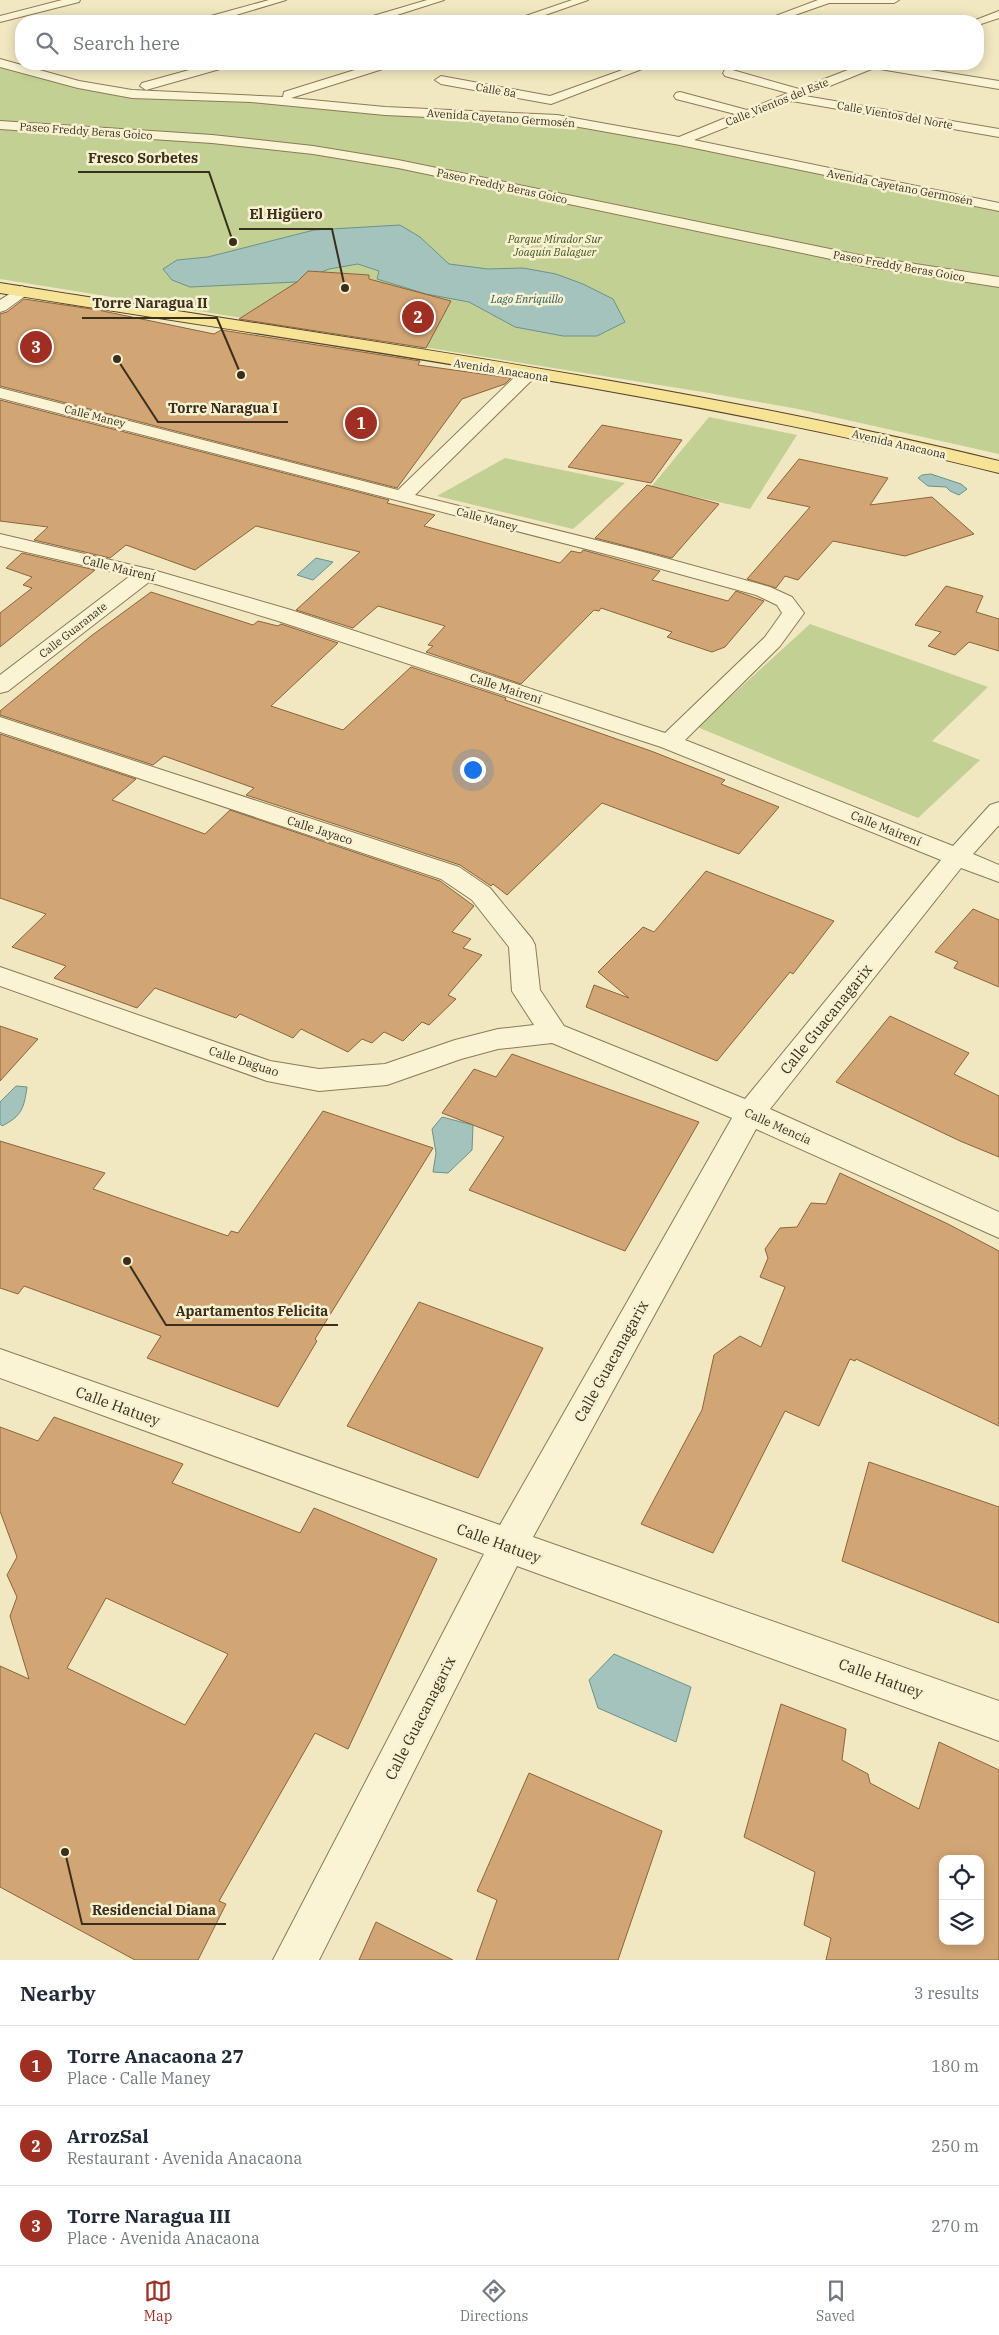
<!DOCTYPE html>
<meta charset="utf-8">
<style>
:root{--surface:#fff;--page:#f6f6f7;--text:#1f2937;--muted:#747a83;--line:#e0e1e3;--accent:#9f2f23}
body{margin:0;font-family:"IBM Plex Serif",serif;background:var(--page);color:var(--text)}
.controls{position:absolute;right:15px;bottom:15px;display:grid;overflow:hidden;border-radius:10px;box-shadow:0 2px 12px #0003}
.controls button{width:45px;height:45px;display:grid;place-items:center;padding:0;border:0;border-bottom:1px solid var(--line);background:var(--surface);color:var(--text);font:25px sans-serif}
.you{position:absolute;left:472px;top:769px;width:18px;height:18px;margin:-12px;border:4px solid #fff;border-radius:50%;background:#1a73e8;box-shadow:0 0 0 8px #1a73e833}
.badge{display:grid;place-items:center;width:32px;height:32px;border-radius:50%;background:var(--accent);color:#fff;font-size:16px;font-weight:700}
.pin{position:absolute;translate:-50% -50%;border:2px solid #fff;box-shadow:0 1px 5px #0006}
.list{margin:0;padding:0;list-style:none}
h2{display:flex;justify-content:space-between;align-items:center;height:65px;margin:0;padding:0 20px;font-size:21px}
h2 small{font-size:16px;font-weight:400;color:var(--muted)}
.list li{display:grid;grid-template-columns:32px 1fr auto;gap:15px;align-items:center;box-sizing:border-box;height:80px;padding:0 20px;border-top:1px solid var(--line)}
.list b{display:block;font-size:19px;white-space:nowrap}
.list p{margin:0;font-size:16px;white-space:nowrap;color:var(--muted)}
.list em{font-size:16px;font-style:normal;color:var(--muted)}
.icon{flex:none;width:28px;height:28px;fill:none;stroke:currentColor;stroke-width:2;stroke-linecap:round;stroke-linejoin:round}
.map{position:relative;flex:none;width:999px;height:1960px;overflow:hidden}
.search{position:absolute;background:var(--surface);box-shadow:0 2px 12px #0003;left:15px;right:15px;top:15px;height:55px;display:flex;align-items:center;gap:12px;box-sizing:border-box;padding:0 18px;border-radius:20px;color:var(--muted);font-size:19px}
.sheet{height:305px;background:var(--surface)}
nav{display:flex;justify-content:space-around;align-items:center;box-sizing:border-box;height:70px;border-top:1px solid var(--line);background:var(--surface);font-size:14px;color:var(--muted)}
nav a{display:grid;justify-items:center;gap:2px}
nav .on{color:var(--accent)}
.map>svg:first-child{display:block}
</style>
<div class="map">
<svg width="999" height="1960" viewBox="0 0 999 1960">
<rect width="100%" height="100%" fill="#f1e8c1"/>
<path fill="#c2d094" d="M0,67L120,96L221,99L275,103L356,113L560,123L674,144L999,211V454L798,409L709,393L0,279Z
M709,417L797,435L750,509L651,487Z
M505,458L625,483L573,529L437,496Z
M810,624L988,687L932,741L980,760L918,818L697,727Z"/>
<path fill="#a4c3bd" stroke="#6a928c" d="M400,225L420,237L449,264L488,269L523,268L556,274L583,284L613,299L625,322L597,336H563L515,327L469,302L426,294L377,279L379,271L358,264L329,269L297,282L190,287L172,280L163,269L177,260L208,257L314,230Z
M931,474L961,484L967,489L959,495L950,491L946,487L928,486L918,478L922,475Z
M316,558L333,562L313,580L297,575Z
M16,1086L27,1087C24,1108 22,1116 2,1126L0,1124V1102Z
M442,1117L473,1125L472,1150L448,1173L433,1172L436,1153L432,1129Z
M614,1654L691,1687L676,1742L598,1708L589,1680Z"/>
<path fill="#d2a574" stroke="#8c643b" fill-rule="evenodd" d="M308,271L369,275V279L451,301L426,348L239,319L297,282Z
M24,299L98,310L214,334L221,330L420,361L418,365L511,378L505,384L462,399L397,488L0,386V314L7,312Z
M0,400L389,500L387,503L435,515L424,526L560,563L571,551L581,553L583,550L660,571L652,580L728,601L736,591L764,601L725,647L712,652L667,637L672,632L601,608L599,611L594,610L521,684L426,652L433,646L428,645L445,626L378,606L353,628L296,610L360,552L256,526L195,570L126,545L110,558L34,540L48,527L0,521Z
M602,425L682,440L651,483L568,467Z
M799,459L888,478L870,505L932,497L974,534L905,556L833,541L798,580L785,576L776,588L747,579L810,507L767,498Z
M647,485L719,504L672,558L595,538Z
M22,553L95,570L0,647V613L32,588L23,585L32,577L6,568Z
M946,586L983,596L976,612L999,619V651L969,642L955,655L928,646L941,632L915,625Z
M151,592L253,625L258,621L278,626L281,624L338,643L271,706L343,730L411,667L506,698L505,700L651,751L725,780L721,784L779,807L739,854L602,803L507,895L493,884L491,886L460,865L246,795L254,788L164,756L153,765L0,715V711L91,636Z
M0,734L136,779L112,800L205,834L230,810L440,881L474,906L452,932L471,939L463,948L482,955L448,995L456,999L429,1025L422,1022L403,1041L384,1032L372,1043L362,1039L348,1052L301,1029L293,1038L240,1014L236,1018L155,988L137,1008L54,978L66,966L12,947L46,914L0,898Z
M706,871L834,921L793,974L790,972L717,1061L586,1007L594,985L629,998L598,972L643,927L654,932Z
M973,909L999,920V987L954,968L958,962L935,952Z
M890,1016L969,1053L954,1074L999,1096V1157L960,1141L836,1082Z
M0,1026L38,1039L0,1081Z
M512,1054L699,1122L625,1251L469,1190L504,1137L442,1113L474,1069L496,1077Z
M323,1111L433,1148L315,1339L317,1341L278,1407L147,1358L161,1336L24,1286L18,1294L0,1288V1141L105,1173L93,1189L228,1236L231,1231L238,1233Z
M840,1173L948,1224L999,1251V1426L856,1359L855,1361L850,1359L819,1426L785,1411L713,1553L641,1524L702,1410L714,1355L740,1336L761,1347L785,1287L760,1277L768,1258L765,1249L780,1228L797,1227L811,1203L826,1204Z
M419,1302L543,1348L478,1478L347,1426Z
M54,1417L183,1464L172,1483L300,1533L314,1508L437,1559L348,1749L315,1733L219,1901L226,1904L198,1960H135L0,1887V1666L29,1679L10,1616L17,1597L7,1575L17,1557L0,1511V1427L38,1441ZM106,1598L228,1654L185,1725L67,1668Z
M869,1462L999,1507V1623L842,1561Z
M781,1704L846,1729L842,1760L868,1774L870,1783L919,1809L939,1742L999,1770V1960H826L831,1938L804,1925L815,1872L744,1837ZM943,1859H980V1941H943Z
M529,1773L662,1831L618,1960H476L497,1900L477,1891Z
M376,1922L453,1960H359Z"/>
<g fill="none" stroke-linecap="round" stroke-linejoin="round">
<g stroke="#8c7957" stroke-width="2">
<path id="minor" d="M62,0H80L79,2L0,22V16Z
M269,0H286L216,21H198L200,19Z
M427,0H444L378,21H361L363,19Z
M572,0H588L528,21H511Z
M818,0H899L894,3H829L778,21H762Z
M999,11V18L978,25V21H973Z
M0,59L79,81L132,90L283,97L284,92L374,64H391L389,67L291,98L385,107L557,115L679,137L735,114L676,99L674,96L676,93L680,92L747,110L788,93L725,76L723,73L725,70L729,69L799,89L863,64H893L999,81V89L874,68L805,96L999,129V137L792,101L694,140L999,203V211L680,145L557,123L385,115L251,102L132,98L78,88L0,67Z
M211,64H229L227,67L146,90L140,86L142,83Z
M639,64H655L551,104L441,84L435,80L441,76L550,96Z
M0,121L212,135L313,146L398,160L864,256L999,277V287L864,266L398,168L313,154L212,143L0,129Z
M22,286L30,291L28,294L6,310L0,312V300Z
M528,369L534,370L537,374L534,378L415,495L636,550L770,587L792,597L804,613L780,646L685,740L953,846L990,805L999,802V825L973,854L999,865V882L961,868L770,1109L999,1212V1238L756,1129L533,1537L999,1701V1741L517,1566L319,1960H273L484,1554L0,1378V1349L500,1525L732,1118L552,1043L498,1049L461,1059L387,1085L319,1091L267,1081L0,986V967L270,1061L319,1069L385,1064L455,1040L498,1029L534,1025L512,991L509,947L472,900L441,879L0,732V717L459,867L490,888L532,939L535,945L540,990L564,1026L745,1099L941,860L661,747L275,620L149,582L8,691L0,693V675L130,576L0,546V534L153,570L291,610L665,733L765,637L782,613L777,605L756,595L625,559L0,398V388L398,490L522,370Z"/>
</g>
<g stroke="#59462c" stroke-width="2">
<path id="major" d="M0,283C334,337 671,381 999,461V473C671,391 334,347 0,293Z"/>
</g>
<use href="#minor" fill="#fbf4d4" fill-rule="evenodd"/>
<use href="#major" fill="#f7e396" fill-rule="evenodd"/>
</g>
<g text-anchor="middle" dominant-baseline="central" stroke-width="5" stroke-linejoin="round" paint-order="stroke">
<g font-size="11" fill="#3a2e1c" stroke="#f8f1d1">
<text transform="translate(496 90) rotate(10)">Calle 8a</text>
<text transform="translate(777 102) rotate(-22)">Calle Vientos del Este</text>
<text transform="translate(895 115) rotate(10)">Calle Vientos del Norte</text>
<text transform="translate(501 118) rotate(4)">Avenida Cayetano Germosén</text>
<text transform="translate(86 131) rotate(4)">Paseo Freddy Beras Goico</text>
<text transform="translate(502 186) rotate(12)">Paseo Freddy Beras Goico</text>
<text transform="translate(900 187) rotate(11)">Avenida Cayetano Germosén</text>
<text transform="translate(899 266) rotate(10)">Paseo Freddy Beras Goico</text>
<text transform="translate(501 370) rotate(9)">Avenida Anacaona</text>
<text transform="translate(95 416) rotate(14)">Calle Maney</text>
<text transform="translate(899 444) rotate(13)">Avenida Anacaona</text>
<text transform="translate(487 519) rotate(15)">Calle Maney</text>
<text transform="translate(73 630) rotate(-38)">Calle Guaranate</text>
</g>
<g font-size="11" font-style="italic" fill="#445821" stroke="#f8f1d1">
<text x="555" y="239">Parque Mirador Sur<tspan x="555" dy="13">Joaquín Balaguer</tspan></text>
</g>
<g font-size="11" font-style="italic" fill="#2a595b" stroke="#f8f1d1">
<text x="527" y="299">Lago Enriquillo</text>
</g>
<g font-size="12" fill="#3a2e1c" stroke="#f8f1d1">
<text transform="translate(119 568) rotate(14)">Calle Mairení</text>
<text transform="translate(506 688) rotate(18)">Calle Mairení</text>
<text transform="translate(886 828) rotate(22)">Calle Mairení</text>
<text transform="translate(320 830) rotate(18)">Calle Jayaco</text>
<text transform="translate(244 1061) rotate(18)">Calle Daguao</text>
<text transform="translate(778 1126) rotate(24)">Calle Mencía</text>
</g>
<g font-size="15" fill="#3a2e1c" stroke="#f8f1d1">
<text transform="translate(826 1019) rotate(-51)">Calle Guacanagarix</text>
<text transform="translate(611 1361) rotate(-61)">Calle Guacanagarix</text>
<text transform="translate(118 1406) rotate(20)">Calle Hatuey</text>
<text transform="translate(499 1543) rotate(20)">Calle Hatuey</text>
<text transform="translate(881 1678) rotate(20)">Calle Hatuey</text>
<text transform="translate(420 1718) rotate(-63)">Calle Guacanagarix</text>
</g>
</g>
<path fill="none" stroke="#3a2e1c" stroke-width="2" d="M233 242L209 172H78M345 288L332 229H239M241 375L217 318H82M117 359L158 422H288M127 1261L166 1325H338M65 1852L82 1924H226"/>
<g fill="#3a2e1c" stroke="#f8f1d1" stroke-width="2">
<circle cx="233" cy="242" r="5"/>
<circle cx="345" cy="288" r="5"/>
<circle cx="241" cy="375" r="5"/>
<circle cx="117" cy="359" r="5"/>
<circle cx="127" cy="1261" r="5"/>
<circle cx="65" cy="1852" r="5"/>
</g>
<g font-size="14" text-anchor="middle" font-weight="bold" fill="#3a2e1c" stroke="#f8f1d1" stroke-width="5" stroke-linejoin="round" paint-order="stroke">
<text x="143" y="163">Fresco Sorbetes</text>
<text x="286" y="219">El Higüero</text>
<text x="150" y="308">Torre Naragua II</text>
<text x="223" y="413">Torre Naragua I</text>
<text x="252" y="1316">Apartamentos Felicita</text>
<text x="154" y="1915">Residencial Diana</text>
</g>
</svg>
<div class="controls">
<button><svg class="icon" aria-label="locate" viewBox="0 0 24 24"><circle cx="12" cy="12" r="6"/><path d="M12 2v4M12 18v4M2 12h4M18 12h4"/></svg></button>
<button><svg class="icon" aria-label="layers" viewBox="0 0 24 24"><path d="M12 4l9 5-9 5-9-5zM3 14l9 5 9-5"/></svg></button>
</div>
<div class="you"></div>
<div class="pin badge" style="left:361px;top:423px">1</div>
<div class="pin badge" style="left:418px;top:317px">2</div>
<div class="pin badge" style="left:36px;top:347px">3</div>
<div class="search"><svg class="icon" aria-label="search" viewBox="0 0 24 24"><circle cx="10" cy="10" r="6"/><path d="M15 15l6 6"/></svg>Search here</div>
</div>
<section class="sheet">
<h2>Nearby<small>3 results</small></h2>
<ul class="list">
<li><span class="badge">1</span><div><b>Torre Anacaona 27</b><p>Place · Calle Maney</p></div><em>180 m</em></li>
<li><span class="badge">2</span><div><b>ArrozSal</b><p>Restaurant · Avenida Anacaona</p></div><em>250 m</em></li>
<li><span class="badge">3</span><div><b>Torre Naragua III</b><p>Place · Avenida Anacaona</p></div><em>270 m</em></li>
</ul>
</section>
<nav>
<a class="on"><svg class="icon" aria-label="map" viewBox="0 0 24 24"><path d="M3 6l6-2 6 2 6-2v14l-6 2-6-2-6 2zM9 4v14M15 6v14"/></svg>Map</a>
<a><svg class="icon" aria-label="directions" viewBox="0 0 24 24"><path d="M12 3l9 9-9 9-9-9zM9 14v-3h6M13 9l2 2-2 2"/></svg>Directions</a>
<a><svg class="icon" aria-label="saved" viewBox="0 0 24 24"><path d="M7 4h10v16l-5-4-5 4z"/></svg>Saved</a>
</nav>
